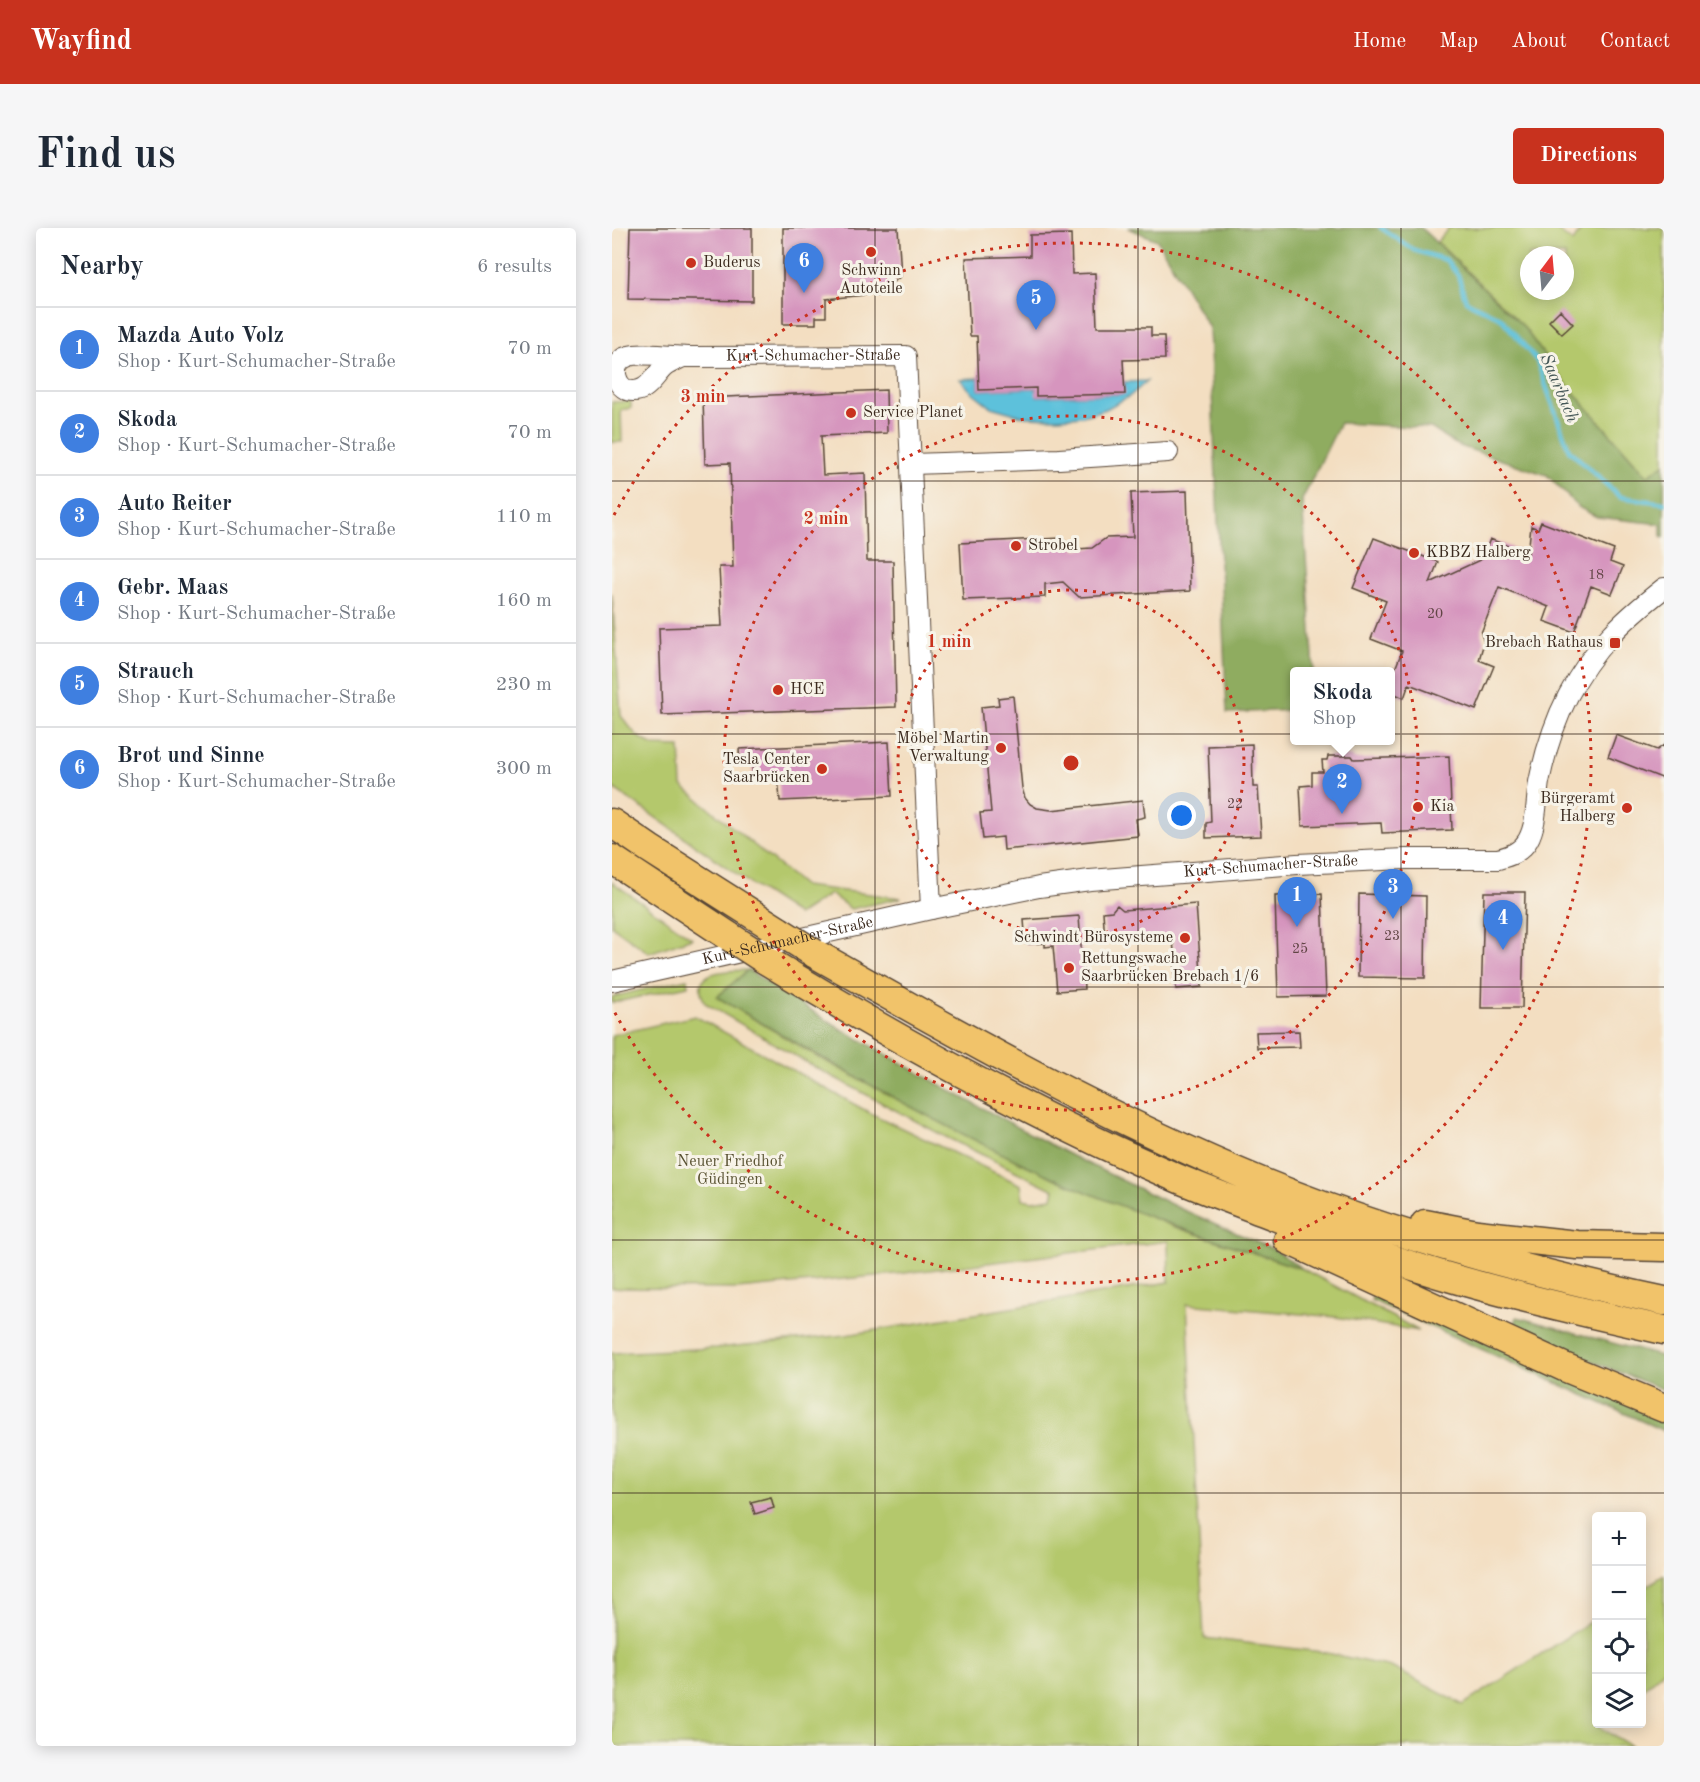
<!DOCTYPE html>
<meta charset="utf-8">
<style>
:root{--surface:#fff;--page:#f6f6f7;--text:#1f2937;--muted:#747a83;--line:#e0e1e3;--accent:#c8321e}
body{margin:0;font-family:"Old Standard TT",serif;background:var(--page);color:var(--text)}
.controls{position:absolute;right:18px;bottom:18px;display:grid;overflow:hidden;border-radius:6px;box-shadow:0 3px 15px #0003}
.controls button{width:54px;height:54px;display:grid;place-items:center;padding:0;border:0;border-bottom:2px solid var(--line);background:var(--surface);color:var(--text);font:30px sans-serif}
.compass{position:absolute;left:908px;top:18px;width:54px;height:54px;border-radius:50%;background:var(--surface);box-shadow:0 3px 15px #0003;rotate:16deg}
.you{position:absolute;left:570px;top:588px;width:21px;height:21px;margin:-15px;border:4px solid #fff;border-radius:50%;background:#1a73e8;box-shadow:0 0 0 9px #1a73e833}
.badge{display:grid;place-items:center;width:39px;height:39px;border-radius:50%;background:var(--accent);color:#fff;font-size:20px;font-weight:700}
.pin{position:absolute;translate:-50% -50px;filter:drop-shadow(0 2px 3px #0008)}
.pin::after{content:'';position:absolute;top:32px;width:21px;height:18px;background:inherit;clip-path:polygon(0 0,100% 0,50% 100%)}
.popup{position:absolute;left:678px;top:439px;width:105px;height:78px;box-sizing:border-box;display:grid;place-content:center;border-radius:6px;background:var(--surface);filter:drop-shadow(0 2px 4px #0005);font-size:20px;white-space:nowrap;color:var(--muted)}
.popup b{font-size:22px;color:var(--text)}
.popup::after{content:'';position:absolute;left:50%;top:100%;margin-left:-12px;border:12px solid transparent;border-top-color:var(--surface)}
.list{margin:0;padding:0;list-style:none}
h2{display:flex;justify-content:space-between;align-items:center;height:78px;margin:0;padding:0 24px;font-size:26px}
h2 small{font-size:20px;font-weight:400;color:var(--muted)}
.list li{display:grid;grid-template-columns:39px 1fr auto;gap:18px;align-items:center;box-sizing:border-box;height:84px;padding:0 24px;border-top:2px solid var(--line)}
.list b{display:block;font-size:22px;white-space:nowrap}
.list p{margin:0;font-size:20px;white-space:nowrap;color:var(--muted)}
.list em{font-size:20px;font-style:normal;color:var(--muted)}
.icon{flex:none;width:33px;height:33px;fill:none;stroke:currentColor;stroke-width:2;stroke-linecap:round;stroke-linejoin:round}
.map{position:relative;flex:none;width:1052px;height:1518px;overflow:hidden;border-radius:6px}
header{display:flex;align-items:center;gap:36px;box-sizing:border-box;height:84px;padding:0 30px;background:var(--accent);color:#fff}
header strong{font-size:28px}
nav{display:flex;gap:33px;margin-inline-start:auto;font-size:21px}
.intro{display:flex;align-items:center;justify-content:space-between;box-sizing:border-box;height:144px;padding:0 36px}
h1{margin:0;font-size:42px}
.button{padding:15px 27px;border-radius:6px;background:var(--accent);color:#fff;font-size:21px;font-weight:700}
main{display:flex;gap:36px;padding:0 36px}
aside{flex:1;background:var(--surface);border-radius:6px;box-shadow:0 3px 15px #0003}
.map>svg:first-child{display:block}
</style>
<header>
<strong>Wayfind</strong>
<nav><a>Home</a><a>Map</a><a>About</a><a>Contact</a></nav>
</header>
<div class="intro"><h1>Find us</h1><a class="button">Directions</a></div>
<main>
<aside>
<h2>Nearby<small>6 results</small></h2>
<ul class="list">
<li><span class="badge" style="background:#3f7fe0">1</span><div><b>Mazda Auto Volz</b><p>Shop · Kurt-Schumacher-Straße</p></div><em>70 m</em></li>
<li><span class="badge" style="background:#3f7fe0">2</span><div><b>Skoda</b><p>Shop · Kurt-Schumacher-Straße</p></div><em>70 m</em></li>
<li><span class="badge" style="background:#3f7fe0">3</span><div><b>Auto Reiter</b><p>Shop · Kurt-Schumacher-Straße</p></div><em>110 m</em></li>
<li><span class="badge" style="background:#3f7fe0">4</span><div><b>Gebr. Maas</b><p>Shop · Kurt-Schumacher-Straße</p></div><em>160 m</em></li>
<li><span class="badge" style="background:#3f7fe0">5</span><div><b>Strauch</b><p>Shop · Kurt-Schumacher-Straße</p></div><em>230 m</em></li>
<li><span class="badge" style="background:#3f7fe0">6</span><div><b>Brot und Sinne</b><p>Shop · Kurt-Schumacher-Straße</p></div><em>300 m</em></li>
</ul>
</aside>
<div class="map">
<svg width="1052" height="1518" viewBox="0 0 1052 1518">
<rect width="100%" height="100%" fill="#f7f3e8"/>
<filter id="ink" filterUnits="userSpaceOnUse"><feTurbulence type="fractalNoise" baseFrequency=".0167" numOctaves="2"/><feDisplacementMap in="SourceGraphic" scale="12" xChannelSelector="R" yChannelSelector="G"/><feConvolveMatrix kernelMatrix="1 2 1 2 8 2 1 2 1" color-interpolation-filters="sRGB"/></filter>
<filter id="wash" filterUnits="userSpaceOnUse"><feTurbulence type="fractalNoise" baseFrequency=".008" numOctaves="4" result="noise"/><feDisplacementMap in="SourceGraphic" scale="24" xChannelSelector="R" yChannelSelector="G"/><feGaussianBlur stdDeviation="1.35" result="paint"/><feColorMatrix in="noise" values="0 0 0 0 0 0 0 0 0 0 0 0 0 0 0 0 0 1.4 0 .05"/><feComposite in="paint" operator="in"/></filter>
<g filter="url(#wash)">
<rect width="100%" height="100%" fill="#f3dec1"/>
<path fill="#b4c86c" stroke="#787945" stroke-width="1.5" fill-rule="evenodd" d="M837,0H942L961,14L970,0H1052V236L1035,248L949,150L910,97L825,14ZM917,27H953V63H917Z
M19,173V180L9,182L10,214H0V174Z
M0,365L9,488L25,508L42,518L68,519L70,558L192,658L289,670L239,681L218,666L186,687L143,659L0,559Z
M0,654L80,710L37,725L0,698Z
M136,742L105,769L204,828L338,899L447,952L563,999L691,1041L807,1103L724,1089L575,1076L592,1410L710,1424L779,1439L851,1477L984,1390V1496H990L987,1499L1019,1518H0V1125L105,1120L234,1107L557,1054L556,1013L284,1046L125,1061L0,1060V807L83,788L258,885L409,957L411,971L420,973L440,970L442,962L332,908L199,837L93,775C76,741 113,743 136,742Z
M75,751L76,758L0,775V769Z
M1052,1347V1442L1030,1462V1361Z"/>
<path fill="#8fac60" stroke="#656b3f" stroke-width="1.5" d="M516,0H809L910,97L949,150L1035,248L1052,236V309L1049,308V296L985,289L966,279L935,247L845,217L819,200L728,195L690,272L702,443L682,444V482L615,485L597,100L545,12Z
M136,742L222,797L355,872L460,928L567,980L663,1022L691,1041C608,1014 526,987 446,952C329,899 216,834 105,769Z
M763,1065L1052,1192V1203L759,1072Z
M905,1089L1052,1129V1162L901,1102Z"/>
<path fill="#5dc1db" stroke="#4c767c" stroke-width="1.5" d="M367,150V162L424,160L425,168L512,166V154L535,153L518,168L494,181L471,188L446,190L414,189L379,179L359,163L348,151Z"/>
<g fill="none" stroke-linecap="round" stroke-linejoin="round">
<path stroke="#5dc1db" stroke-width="4.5" d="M769,0L802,22L834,32L846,47L854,73L889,90L925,133L957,222L1008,269L1052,275"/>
</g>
<g id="blocks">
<path fill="#d695be" d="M18,0H140V73L16,71Z
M171,0H286L289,48L265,68L262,66L214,71V89H204V96H171Z
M459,6L460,46L483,45L485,99H539V108H552L553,131L511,132L513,166L424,168V160L367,162L365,108H358L354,30L418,28V7Z
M948,82L961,96L950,106L937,93Z
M274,162L275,205L209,208L211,247L253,245L255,333H281L284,479L50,487L47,400L110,398L107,339H121L118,235L93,236L91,170Z
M575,263L578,363L467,369L451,354L433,356V369L351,372L348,315L450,310L464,321L480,320L494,310L521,309L519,265Z
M929,294L1002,322L998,334L1011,339L1000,366L979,358L962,404L932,393L937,379L887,359L869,405L872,414L867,432L882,438L864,482L797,456L792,470L778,464V454L790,423L759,411L774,373L741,360L762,310L826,334L818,355L870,331L878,311L916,326L919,298L926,301Z
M401,468L410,560L413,570L418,576L425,580L439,582L531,572L533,589L524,591L526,608L392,622L391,609L371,611L368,585L379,584L369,479L387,477L386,470Z
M1004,507L1045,522L1052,517V551L996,529Z
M277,514L280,568L168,573L166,546L141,547L140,536H128L127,521Z
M640,516L641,559H646L649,608L594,610V595L599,594L596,518Z
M716,528H740L742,531L837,528L840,602L770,605L769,595L690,598L688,558L700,557V544H711L710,532H715Z
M872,664H913L910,780H869Z
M710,666L714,768L666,769L663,668Z
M747,666L814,668L813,750L746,749Z
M584,676L590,759L564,761L561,708L493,712L491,684L500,683L505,677L511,682Z
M467,688L472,761L445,763L441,718L433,719V715L414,716L412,692Z
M687,803L688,819L645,820L644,804Z
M159,1269L162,1280L143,1286L139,1274Z"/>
</g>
</g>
<g filter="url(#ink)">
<use href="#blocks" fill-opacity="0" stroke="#574536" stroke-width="1.5"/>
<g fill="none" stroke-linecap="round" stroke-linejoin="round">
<g stroke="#574536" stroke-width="22">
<g id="minor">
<path id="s1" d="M71,129C65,132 56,135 51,140C40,151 34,167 15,162C11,160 8,158 6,153C1,143 5,131 17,128C29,124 65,129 80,129C152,128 223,128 294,128L319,681"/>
<path d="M300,236L447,231L556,224"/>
<path id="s2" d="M0,753L319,681L427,659L478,652L685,636L794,631H886C898,628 909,624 916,612C925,596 924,573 927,554C933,525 942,495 956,468C981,420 1010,393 1052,360"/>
</g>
</g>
<g stroke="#574536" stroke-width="31">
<path id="highway" d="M0,595L38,621L167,703
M0,631L118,709
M202,725C348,808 496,891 652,955C781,1008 916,1044 1052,1073
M152,731C285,812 422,888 565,950C593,962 623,973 652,984C716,1009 780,1033 847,1052C914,1071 983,1087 1052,1102
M813,996L865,1006L965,1017L1052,1019
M676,1012L952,1139L1052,1180"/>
</g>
<use href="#minor" stroke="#fff" stroke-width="20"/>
<use href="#highway" stroke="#f1c36a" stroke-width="28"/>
<g stroke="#574536" stroke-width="31" stroke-linecap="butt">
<path id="highway-bridge" d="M167,703L202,725
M118,709L152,731"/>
</g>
<use href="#highway-bridge" stroke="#f1c36a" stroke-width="28"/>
</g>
</g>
<path fill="none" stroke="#3b2a1e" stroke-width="1.5" stroke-opacity="0.55" d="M263,0V1518M526,0V1518M789,0V1518M0,253H1052M0,506H1052M0,759H1052M0,1012H1052M0,1265H1052"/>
<g fill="none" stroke="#c8321e" stroke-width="3" stroke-dasharray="3 6">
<circle cx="459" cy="535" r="173"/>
<circle cx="459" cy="535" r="347"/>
<path d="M2 287A520 520 0 1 1 2 783"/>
</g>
<g fill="#c8321e" stroke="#f7f3e8" stroke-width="2">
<circle cx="259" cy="24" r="6"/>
<circle cx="79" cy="35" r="6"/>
<circle cx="239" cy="185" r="6"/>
<circle cx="404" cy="318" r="6"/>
<circle cx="802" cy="325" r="6"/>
<rect x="997" y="409" width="12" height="12" rx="3"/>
<circle cx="166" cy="462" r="6"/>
<circle cx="389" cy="520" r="6"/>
<circle cx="210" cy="541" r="6"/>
<circle cx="806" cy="579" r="6"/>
<circle cx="1015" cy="580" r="6"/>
<circle cx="573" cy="710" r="6"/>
<circle cx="457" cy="740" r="6"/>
</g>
<g text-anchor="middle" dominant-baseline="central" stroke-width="6" stroke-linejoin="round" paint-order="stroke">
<g font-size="14" fill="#624546">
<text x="984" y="347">18</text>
<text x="823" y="386">20</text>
<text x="623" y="576">22</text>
<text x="780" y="708">23</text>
<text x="688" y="721">25</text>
</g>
<g font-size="16" fill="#3b2a1e" stroke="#f7f3e8" text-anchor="start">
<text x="91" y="35">Buderus</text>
<text x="259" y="43" text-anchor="middle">Schwinn<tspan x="259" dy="18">Autoteile</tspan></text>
<text x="251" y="185">Service Planet</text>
<text x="416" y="318">Strobel</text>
<text x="814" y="325">KBBZ Halberg</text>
<text x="991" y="415" text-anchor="end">Brebach Rathaus</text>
<text x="178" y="462">HCE</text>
<text x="377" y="511" text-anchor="end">Möbel Martin<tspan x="377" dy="18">Verwaltung</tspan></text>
<text x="198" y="532" text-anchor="end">Tesla Center<tspan x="198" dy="18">Saarbrücken</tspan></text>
<text x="1003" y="571" text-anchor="end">Bürgeramt<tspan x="1003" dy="18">Halberg</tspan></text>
<text x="818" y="579">Kia</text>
<text x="561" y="710" text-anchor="end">Schwindt Bürosysteme</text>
<text x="469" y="731">Rettungswache<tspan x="469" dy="18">Saarbrücken Brebach 1/6</tspan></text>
</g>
<g font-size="16" fill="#3b2a1e" stroke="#f7f3e8">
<text stroke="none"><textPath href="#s1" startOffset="297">Kurt-Schumacher-Straße</textPath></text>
<text stroke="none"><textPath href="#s2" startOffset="670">Kurt-Schumacher-Straße</textPath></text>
<text stroke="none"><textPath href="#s2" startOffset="180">Kurt-Schumacher-Straße</textPath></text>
</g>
<g font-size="16" fill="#595232" stroke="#f7f3e8">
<text x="118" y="934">Neuer Friedhof<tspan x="118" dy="18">Güdingen</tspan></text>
</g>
<g font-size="18" font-style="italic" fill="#455757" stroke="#f7f3e8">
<text transform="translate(947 160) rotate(67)">Saarbach</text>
</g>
</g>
<circle cx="459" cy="535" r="9" fill="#c8321e" stroke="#f7f3e8" stroke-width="3"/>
<g font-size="18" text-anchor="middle" font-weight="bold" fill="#c8321e" stroke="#f7f3e8" stroke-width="6" stroke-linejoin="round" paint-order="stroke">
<text x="91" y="174">3 min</text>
<text x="214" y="296">2 min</text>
<text x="337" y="419">1 min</text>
</g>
</svg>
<div class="controls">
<button>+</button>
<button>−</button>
<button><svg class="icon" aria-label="locate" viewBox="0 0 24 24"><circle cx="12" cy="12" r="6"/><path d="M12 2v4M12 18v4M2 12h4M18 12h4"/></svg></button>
<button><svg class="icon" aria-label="layers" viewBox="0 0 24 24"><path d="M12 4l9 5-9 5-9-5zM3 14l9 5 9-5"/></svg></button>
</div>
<svg class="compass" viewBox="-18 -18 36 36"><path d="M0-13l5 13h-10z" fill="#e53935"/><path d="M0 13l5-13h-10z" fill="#747a83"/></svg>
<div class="you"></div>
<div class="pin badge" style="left:685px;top:699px;background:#3f7fe0">1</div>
<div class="pin badge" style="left:730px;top:586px;background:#3f7fe0">2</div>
<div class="popup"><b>Skoda</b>Shop</div>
<div class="pin badge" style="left:781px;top:691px;background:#3f7fe0">3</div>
<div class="pin badge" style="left:891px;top:722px;background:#3f7fe0">4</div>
<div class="pin badge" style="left:424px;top:102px;background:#3f7fe0">5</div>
<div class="pin badge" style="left:192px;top:65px;background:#3f7fe0">6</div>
</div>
</main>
